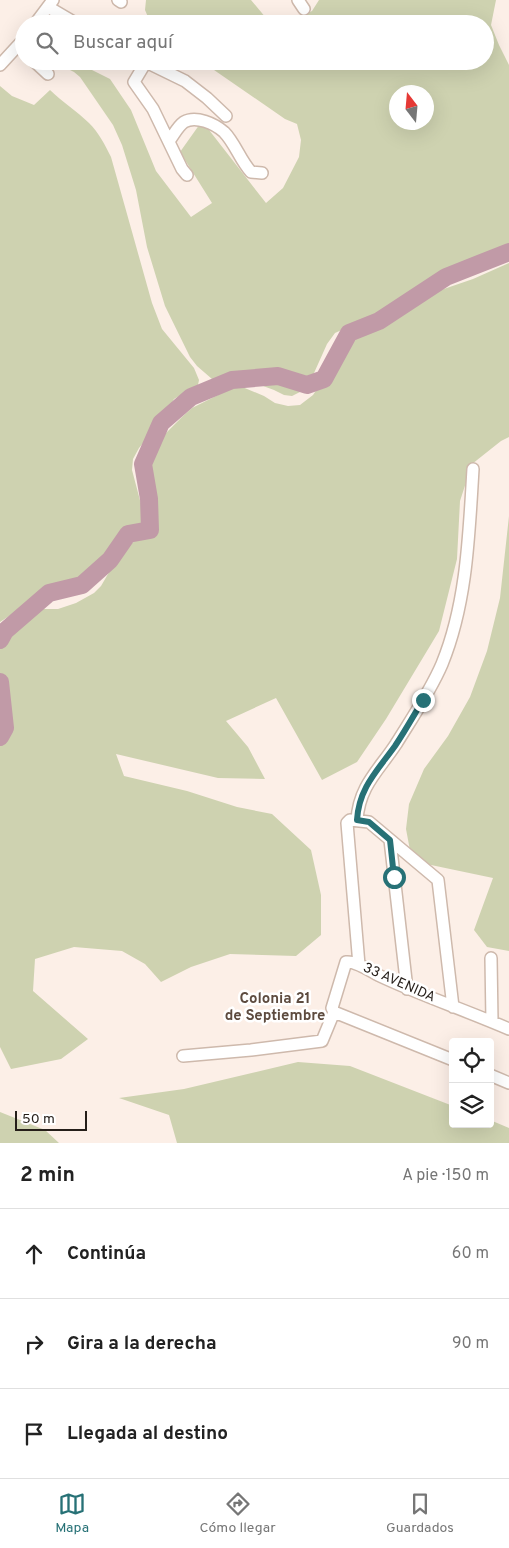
<!DOCTYPE html>
<html lang="es">
<meta charset="utf-8">
<style>
:root{--surface:#fff;--page:#f2f2f2;--text:#222;--muted:#767676;--line:#e0e0e0;--accent:#277176}
body{margin:0;font-family:Overpass,sans-serif;background:var(--page);color:var(--text)}
.controls{position:absolute;right:15px;bottom:15px;display:grid;overflow:hidden;border-radius:5px;box-shadow:0 5px 20px #0002}
.controls button{width:45px;height:45px;display:grid;place-items:center;padding:0;border:0;border-bottom:1px solid var(--line);background:var(--surface);color:var(--text);font:25px sans-serif}
.compass{position:absolute;left:389px;top:85px;width:45px;height:45px;border-radius:50%;background:var(--surface);box-shadow:0 5px 20px #0002;rotate:344deg}
.scale{position:absolute;left:15px;bottom:12px;width:72px;box-sizing:border-box;padding-left:5px;border:2px solid #251e19;border-top:0;font-size:14px;line-height:18px;white-space:nowrap;color:#251e19;-webkit-text-stroke:4px #fff;paint-order:stroke}
.stop{position:absolute;width:15px;height:15px;margin:-11px;border:4px solid #277176;border-radius:50%;background:#fff}
.stop.end{background:#277176;border-color:#fff;box-shadow:0 1px 5px #0008}
.list{margin:0;padding:0;list-style:none}
h2{display:flex;justify-content:space-between;align-items:center;height:65px;margin:0;padding:0 20px;font-size:21px}
h2 small{font-size:16px;font-weight:400;color:var(--muted)}
.list li{display:grid;grid-template-columns:32px 1fr auto;gap:15px;align-items:center;box-sizing:border-box;height:90px;padding:0 20px;border-top:1px solid var(--line)}
.list b{display:block;font-size:19px;white-space:nowrap}
.list em{font-size:16px;font-style:normal;color:var(--muted)}
.icon{flex:none;width:28px;height:28px;fill:none;stroke:currentColor;stroke-width:2;stroke-linecap:round;stroke-linejoin:round}
.map{position:relative;flex:none;width:509px;height:1143px;overflow:hidden}
.search{position:absolute;background:var(--surface);box-shadow:0 5px 20px #0002;left:15px;right:15px;top:15px;height:55px;display:flex;align-items:center;gap:12px;box-sizing:border-box;padding:0 18px;border-radius:28px;color:var(--muted);font-size:19px}
.sheet{height:335px;background:var(--surface)}
nav{display:flex;justify-content:space-around;align-items:center;box-sizing:border-box;height:70px;border-top:1px solid var(--line);background:var(--surface);font-size:14px;color:var(--muted)}
nav a{display:grid;justify-items:center;gap:2px}
nav .on{color:var(--accent)}
.map>svg:first-child{display:block}
</style>
<div class="map">
<svg width="509" height="1143" viewBox="0 0 509 1143">
<rect width="100%" height="100%" fill="#fcefe7"/>
<path fill="#ced2b0" fill-rule="evenodd" d="M146,0H251L271,24H151L145,10Z
M319,0H496L491,25L499,45L509,65V250L453,274L368,318L335,333L327,344L310,382L302,391L292,396L284,395L274,390L255,383L212,379L197,366L190,357L165,306L147,247L136,190L122,145L113,125L80,77L74,72L62,66L76,62L110,79L131,110L156,171L191,217L212,203L180,152L202,121L266,203L283,188L299,157L301,140L297,124L285,119L201,61H485V24H283L312,11ZM396,92H426V122H396Z
M0,86L12,96L34,105L50,90C62,102 77,111 89,123C99,133 105,145 111,157L152,303L162,329L194,368L199,380L198,385L174,399L160,423L139,448L133,459L132,470L141,504L143,516L142,524L124,533L114,541L91,581L85,588L67,595L29,603L0,622Z
M509,263V437L501,441L472,464L460,501L457,559L439,631L386,719L357,762L322,780L276,698L226,721L248,747L265,779L218,778L116,754L124,776L187,791L237,807L272,814L311,850L321,895V935L296,956L230,954L191,967L161,982L145,964L122,951L74,947L35,959L33,991L88,1039L61,1059L11,1069L0,1047V746L2,744L3,724L0,708V636L9,625L24,613L34,609H58L76,603L94,593L101,586L115,562L127,547L136,540L147,534L151,530V522L144,479V469L153,446L183,416L192,408L218,395L228,387L240,386L264,396L275,403L288,406L300,405L313,395L323,380L331,353L352,335L389,318L435,292L473,279Z
M509,516V951L487,947L474,930L493,878L412,861L406,829L409,804L424,769L448,736L470,697L487,651L500,598Z
M298,1062L350,1066L453,1106V1124H490V1120L509,1128V1143H177L169,1115L119,1098L184,1089Z
M0,1112L45,1130L59,1143H0Z"/>
<g fill="none" stroke-linecap="round" stroke-linejoin="round">
<path stroke="#c19aa7" stroke-width="18" d="M0,640L5,631L49,593L82,585L110,560L128,534L150,530L149,499L143,464L161,423L191,397L232,380L278,376L307,385L324,379L349,333L379,321L446,277L509,252
M0,682L5,728L0,737"/>
<g stroke="#ceb9ac" stroke-width="14">
<path id="minor" d="M118,0L121,2
M298,0L304,9
M48,7L77,24
M35,24L53,0
M34,61L48,74
M144,61L185,81L207,98L226,116
M146,62L134,82L153,109L182,169L187,175
M0,65L24,39
M169,141C174,135 177,127 184,122C196,115 215,124 224,132C235,143 240,160 251,172L262,173
M357,820C359,786 379,770 396,744C412,718 430,692 442,664C467,603 469,534 473,469
M390,840L407,989
M491,958L492,1021
M359,965L347,823L350,820L369,822L438,880L453,1007
M183,1056L251,1050L322,1041L334,1012
M453,1060L334,1012L332,1008L346,962C356,961 369,970 378,975C420,995 465,1010 509,1029
M490,1075L509,1083"/>
</g>
<use href="#minor" stroke="#fff" stroke-width="11"/>
</g>
<g fill="none" stroke-linecap="round" stroke-linejoin="round">
<path stroke="#277176" stroke-width="6" d="M394,877L390,840L369,822L357,820C359,788 377,771 395,746C405,731 414,715 423,700"/>
</g>
<g text-anchor="middle" dominant-baseline="central" stroke-width="5" stroke-linejoin="round" paint-order="stroke">
<g font-size="14" fill="#251e19" stroke="#fff">
<text transform="translate(399 983) rotate(24)">33 AVENIDA</text>
</g>
<g font-size="15" font-weight="bold" fill="#5d4b3f" stroke="#fff">
<text x="275" y="999">Colonia 21<tspan x="275" dy="17">de Septiembre</tspan></text>
</g>
</g>
</svg>
<div class="controls">
<button><svg class="icon" aria-label="locate" viewBox="0 0 24 24"><circle cx="12" cy="12" r="6"/><path d="M12 2v4M12 18v4M2 12h4M18 12h4"/></svg></button>
<button><svg class="icon" aria-label="layers" viewBox="0 0 24 24"><path d="M12 4l9 5-9 5-9-5zM3 14l9 5 9-5"/></svg></button>
</div>
<svg class="compass" viewBox="-18 -18 36 36"><path d="M0-13l5 13h-10z" fill="#e53935"/><path d="M0 13l5-13h-10z" fill="#767676"/></svg>
<div class="scale">50 m</div>
<div class="stop" style="left:394px;top:877px"></div>
<div class="stop end" style="left:423px;top:700px"></div>
<div class="search"><svg class="icon" aria-label="search" viewBox="0 0 24 24"><circle cx="10" cy="10" r="6"/><path d="M15 15l6 6"/></svg>Buscar aquí</div>
</div>
<section class="sheet">
<h2>2 min<small>A pie · 150 m</small></h2>
<ul class="list">
<li><svg class="icon" aria-label="ahead" viewBox="0 0 24 24"><path d="M12 20V5M6 11l6-6 6 6"/></svg><div><b>Continúa</b></div><em>60 m</em></li>
<li><svg class="icon" aria-label="right" viewBox="0 0 24 24"><path d="M7 20v-9h11M14 6l5 5-5 5"/></svg><div><b>Gira a la derecha</b></div><em>90 m</em></li>
<li><svg class="icon" aria-label="arrive" viewBox="0 0 24 24"><path d="M6 21V4h12l-3 4 3 4H6"/></svg><div><b>Llegada al destino</b></div></li>
</ul>
</section>
<nav>
<a class="on"><svg class="icon" aria-label="map" viewBox="0 0 24 24"><path d="M3 6l6-2 6 2 6-2v14l-6 2-6-2-6 2zM9 4v14M15 6v14"/></svg>Mapa</a>
<a><svg class="icon" aria-label="directions" viewBox="0 0 24 24"><path d="M12 3l9 9-9 9-9-9zM9 14v-3h6M13 9l2 2-2 2"/></svg>Cómo llegar</a>
<a><svg class="icon" aria-label="saved" viewBox="0 0 24 24"><path d="M7 4h10v16l-5-4-5 4z"/></svg>Guardados</a>
</nav>
